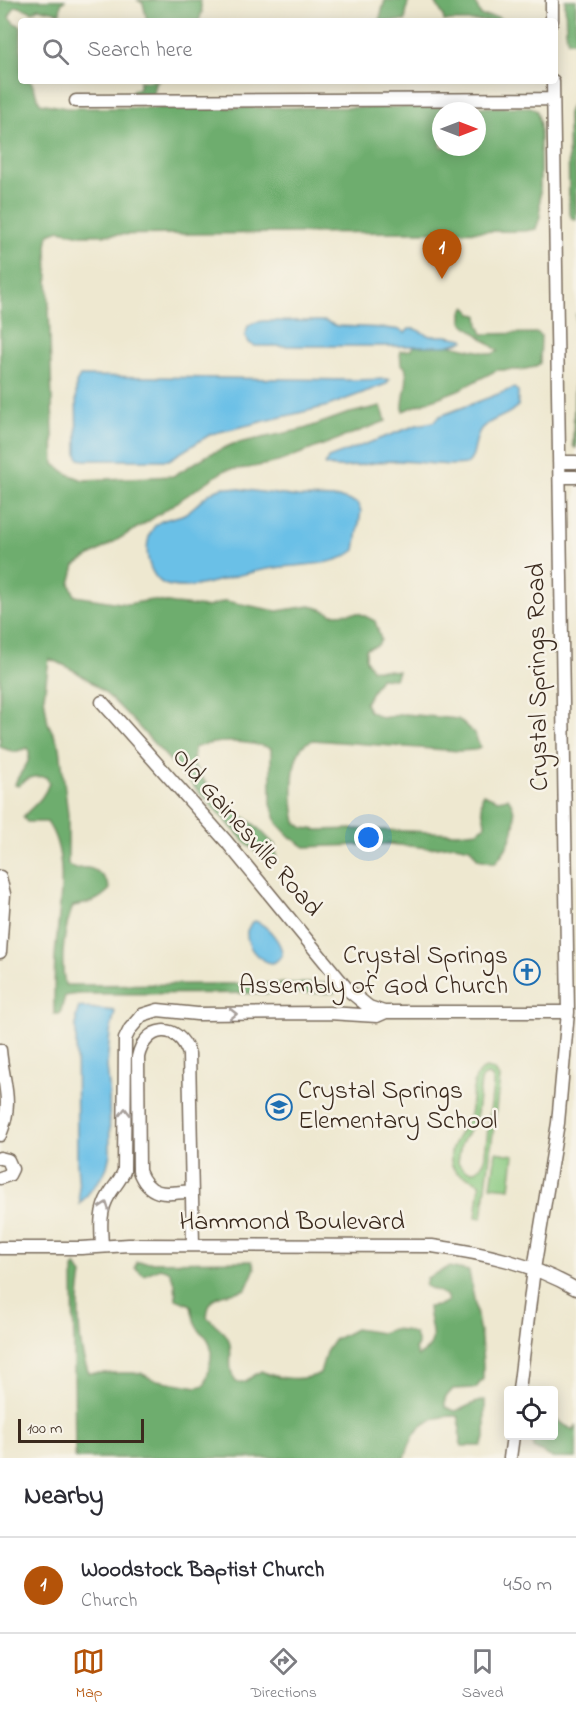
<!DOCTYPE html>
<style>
:root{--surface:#fff;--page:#f7f7f7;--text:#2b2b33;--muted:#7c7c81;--line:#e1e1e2;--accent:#b45309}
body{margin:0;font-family:"Indie Flower",sans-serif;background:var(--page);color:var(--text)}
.controls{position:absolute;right:18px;bottom:18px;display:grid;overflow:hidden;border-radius:6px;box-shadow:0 3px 15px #0003}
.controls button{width:54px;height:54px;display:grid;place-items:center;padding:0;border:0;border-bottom:2px solid var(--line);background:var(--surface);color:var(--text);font:30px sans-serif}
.compass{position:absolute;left:432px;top:102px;width:54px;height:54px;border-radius:50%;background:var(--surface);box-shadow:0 3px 15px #0003;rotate:90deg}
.scale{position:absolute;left:18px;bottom:15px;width:126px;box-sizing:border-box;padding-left:6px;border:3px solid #3b2a1e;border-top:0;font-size:16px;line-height:21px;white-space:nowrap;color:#3b2a1e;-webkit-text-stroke:4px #f7f3e8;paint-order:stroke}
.you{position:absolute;left:369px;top:838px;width:21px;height:21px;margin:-15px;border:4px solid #fff;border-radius:50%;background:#1a73e8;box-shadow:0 0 0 9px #1a73e833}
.badge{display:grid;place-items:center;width:39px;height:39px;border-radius:50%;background:var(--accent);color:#fff;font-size:20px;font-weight:700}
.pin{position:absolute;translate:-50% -50px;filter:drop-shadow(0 2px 3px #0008)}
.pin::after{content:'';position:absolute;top:32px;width:21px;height:18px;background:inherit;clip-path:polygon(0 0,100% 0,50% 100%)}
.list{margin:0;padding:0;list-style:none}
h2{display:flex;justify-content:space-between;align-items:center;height:78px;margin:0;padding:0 24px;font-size:26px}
h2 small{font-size:20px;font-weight:400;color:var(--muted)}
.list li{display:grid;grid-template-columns:39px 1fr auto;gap:18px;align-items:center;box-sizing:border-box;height:96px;padding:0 24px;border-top:2px solid var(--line)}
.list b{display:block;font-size:22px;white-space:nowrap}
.list p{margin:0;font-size:20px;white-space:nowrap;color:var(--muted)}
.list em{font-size:20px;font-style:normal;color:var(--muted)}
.icon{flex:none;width:33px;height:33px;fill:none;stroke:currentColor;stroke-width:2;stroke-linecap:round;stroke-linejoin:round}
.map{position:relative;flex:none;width:576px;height:1458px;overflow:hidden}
.search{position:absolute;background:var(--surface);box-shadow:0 3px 15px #0003;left:18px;right:18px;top:18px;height:66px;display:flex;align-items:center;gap:15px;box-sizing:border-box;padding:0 21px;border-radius:6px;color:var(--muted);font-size:22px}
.sheet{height:174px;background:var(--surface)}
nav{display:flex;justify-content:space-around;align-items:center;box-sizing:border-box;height:84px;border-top:2px solid var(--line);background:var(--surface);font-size:16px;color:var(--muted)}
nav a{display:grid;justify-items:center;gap:3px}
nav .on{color:var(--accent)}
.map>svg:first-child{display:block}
</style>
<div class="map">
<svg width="576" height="1458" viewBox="0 0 576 1458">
<rect width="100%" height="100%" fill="#f7f3e8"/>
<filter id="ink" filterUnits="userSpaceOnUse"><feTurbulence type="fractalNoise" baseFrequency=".0167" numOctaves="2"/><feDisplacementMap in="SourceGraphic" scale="12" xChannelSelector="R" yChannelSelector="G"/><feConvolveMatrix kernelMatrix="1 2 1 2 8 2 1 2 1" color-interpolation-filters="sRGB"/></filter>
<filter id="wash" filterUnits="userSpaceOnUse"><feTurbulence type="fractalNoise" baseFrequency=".008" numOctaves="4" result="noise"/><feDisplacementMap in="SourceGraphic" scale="24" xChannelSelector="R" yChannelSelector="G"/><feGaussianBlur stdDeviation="1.35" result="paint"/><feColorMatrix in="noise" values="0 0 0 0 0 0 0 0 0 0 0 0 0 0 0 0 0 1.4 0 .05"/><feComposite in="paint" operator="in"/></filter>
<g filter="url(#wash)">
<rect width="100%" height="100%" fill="#eee8d0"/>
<path fill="#89c980" stroke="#627a4f" stroke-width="1.5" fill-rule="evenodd" d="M486,1068L494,1070L500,1078L482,1218L476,1217L480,1185C473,1174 457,1180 452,1165C445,1145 465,1131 470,1114C474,1099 469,1074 486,1068ZM488,1075L493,1078V1086L484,1162L477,1170C469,1173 462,1170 458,1162L461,1144L473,1124L477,1113L481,1081L483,1077Z
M496,1152L514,1155L510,1188L491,1186Z"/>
<path fill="#6ead6e" stroke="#546c46" stroke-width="1.5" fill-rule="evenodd" d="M0,0H65L61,4L60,13L38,8L33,12L17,6L14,8L9,17L14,23L21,26V81H31L40,103L66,108L531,107L537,111L540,125V217L536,229L525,231L80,235L60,230L49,234L47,246L54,464L68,474L83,480L173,476L208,455L233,444L304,429L346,414L381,406L386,421L278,462L248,468L225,470L147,522L75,565L70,584L75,596L127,604L152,600L174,604L207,607L226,601L277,611L310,606L322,609L332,614L359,613L375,621L381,640L378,645L366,649V660L372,669L398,671L395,679L380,678L365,703L369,711L382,718L404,714L458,719L474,733L480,747L474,750L459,751L313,740C310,742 307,742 305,744C289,756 292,805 296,822L304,828L318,830L356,829L457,833L478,831L485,825C484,812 479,806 483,794L498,800L508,798C523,818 510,847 495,863L478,859L470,848L455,845L429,848L389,844L305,847L290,837L277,823L271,804V748C248,741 216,739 194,748L193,765L220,803L236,811L256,826L275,845L276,861L267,862L245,842C217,812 189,781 161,751C127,715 96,675 49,659L44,697L48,723L60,747L68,815V865L76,869C93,864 105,875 110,889C99,901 88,904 73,906C64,929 60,960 65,985L330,983L336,988L334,993L79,994L65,996L60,1014H54C54,996 54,977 55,958C57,917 72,857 47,822H27L23,817C34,804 43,801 49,783L46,777C33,775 27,778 18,786L15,785C17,772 34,764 28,748L14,752L0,747ZM441,111H477V147H441Z
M137,0H200L202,12L199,21H147L143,3Z
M385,0H411L408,2L405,21H379Z
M434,0H474L481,16L498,17L503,21H444L443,15Z
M565,0H576V41H568L566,35Z
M139,81H158L155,83L153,95L131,97L133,90L139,88Z
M576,95L573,149L576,175V220L572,219L569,211L568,113Z
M466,307L472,314L478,315L479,325L483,334L538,333L541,336L540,363L535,367L520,370H497L458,390L403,411C402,393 410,384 405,367L401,364L400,351L410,350L415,346L451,345L492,354L498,351L462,322V312Z
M576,313V448H575L573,445Z
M252,1261L255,1268L246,1289C227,1297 209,1289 207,1317C213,1323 225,1331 228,1338C235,1353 225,1366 236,1382H244L261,1371C277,1379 305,1382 320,1373L326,1352L334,1340L355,1329L382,1333L392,1329L404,1330L415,1334L418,1345L415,1350L418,1356C442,1343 429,1329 428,1307L437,1306L448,1301L446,1295L425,1286L427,1278L449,1267L469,1271L481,1339L483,1365V1379L476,1388L453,1389L445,1398V1407L455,1411C466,1408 473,1402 485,1400V1439L481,1446H462C456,1435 463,1428 458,1416C426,1415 413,1428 405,1458H75L73,1268L76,1265L82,1275C77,1302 77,1348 89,1373H141L152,1379L197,1387L205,1385C208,1371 216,1351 207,1338C205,1335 202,1334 200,1331C194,1324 192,1314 191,1305L176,1299L175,1283L169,1271L160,1268L144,1275L135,1268L136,1262Z
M554,1419L573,1430L576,1426V1458H553L533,1448L534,1436H554Z"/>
<path fill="#6ac0e7" stroke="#527582" stroke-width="1.5" d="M263,321H325L337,326L385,328L401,330L405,333L409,329H415L430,336H447L464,339V341L446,346H255L250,344L245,336L248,326L253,323Z
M80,376L351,380L390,379L386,384L328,406L211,434L169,460H85L79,459L77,454L76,383Z
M514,388L518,391V406C508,417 491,418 481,429C473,439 477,457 467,464C443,467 420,461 396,461C373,460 347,472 325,465L328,458L417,425L433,422L440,416Z
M225,487L298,497L341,498L357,503L361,511L355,550C338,564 315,564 294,566C278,567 260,570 244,574C225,578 206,586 186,587C180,587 170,587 164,584C145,574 141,536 158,523C165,518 176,518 184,514C199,506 206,490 225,487Z
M255,921C267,925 283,943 282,956L275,962L271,963C256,959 246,946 247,931L251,923Z
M79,1007L115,1011L110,1033L107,1066L109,1086L110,1154L107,1167L103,1175L80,1204L77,1163L76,1016Z"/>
</g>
<g filter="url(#ink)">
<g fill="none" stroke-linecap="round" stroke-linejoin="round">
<g stroke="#7a6c5c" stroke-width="15">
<path id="minor" d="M552,0V21
M76,101L553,99
M559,462H576
M560,477H576
M102,702L226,841L348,990L369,1007L384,1012
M0,877L4,894L0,952
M0,1050C3,1084 14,1101 0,1135
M0,1158L8,1160L12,1169L9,1175L0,1178
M191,1191C167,1194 149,1198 139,1171L138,1057C145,1025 178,1021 189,1054L193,1245
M102,1246C101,1228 99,1211 109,1195C114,1186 120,1181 124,1171L125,1039L130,1029L142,1015L158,1010L197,1014L329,1013L377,1016L386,1012H568
M0,1248H81L129,1245L432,1246C483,1253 531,1263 576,1289
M519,1390L534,1269L558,1123L568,1012L553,81
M510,1458L513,1436"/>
</g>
<use href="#minor" stroke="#fff" stroke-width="12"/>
</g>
<defs><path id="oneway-chevron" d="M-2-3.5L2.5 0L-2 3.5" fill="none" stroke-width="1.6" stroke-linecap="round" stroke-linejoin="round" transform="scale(1.5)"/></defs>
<g stroke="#a79f9a">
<use href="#oneway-chevron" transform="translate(233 1014)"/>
<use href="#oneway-chevron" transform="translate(125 1112) rotate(-90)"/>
<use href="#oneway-chevron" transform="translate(105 1206) rotate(-71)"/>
</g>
</g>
<defs>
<g id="church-ring" transform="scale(1.35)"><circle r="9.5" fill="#f7f3e8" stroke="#1f6fb2" stroke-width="1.5"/><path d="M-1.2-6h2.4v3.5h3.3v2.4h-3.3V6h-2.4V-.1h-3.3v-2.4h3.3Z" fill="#1f6fb2"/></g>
<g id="school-ring" transform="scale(1.35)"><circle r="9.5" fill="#f7f3e8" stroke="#1f6fb2" stroke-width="1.5"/><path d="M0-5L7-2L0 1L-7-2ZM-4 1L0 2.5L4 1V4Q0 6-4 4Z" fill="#1f6fb2"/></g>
</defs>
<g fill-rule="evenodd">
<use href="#church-ring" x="527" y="972"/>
<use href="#school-ring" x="279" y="1107"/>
</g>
<g text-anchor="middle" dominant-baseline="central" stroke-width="5" stroke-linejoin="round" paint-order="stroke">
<g font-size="26" fill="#3b2a1e" stroke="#f7f3e8">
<text transform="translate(539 677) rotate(-91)">Crystal Springs Road</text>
<text transform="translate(246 833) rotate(49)">Old Gainesville Road</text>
<text x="292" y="1223">Hammond Boulevard</text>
</g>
<g font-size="26" fill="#3b2a1e" stroke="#f7f3e8" text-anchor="end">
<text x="508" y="957">Crystal Springs<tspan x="508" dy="30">Assembly of God Church</tspan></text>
<text x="298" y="1092" text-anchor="start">Crystal Springs<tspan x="298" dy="30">Elementary School</tspan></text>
</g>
</g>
</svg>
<div class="controls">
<button><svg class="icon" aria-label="locate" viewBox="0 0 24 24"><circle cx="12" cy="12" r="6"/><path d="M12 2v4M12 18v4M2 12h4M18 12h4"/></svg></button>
</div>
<svg class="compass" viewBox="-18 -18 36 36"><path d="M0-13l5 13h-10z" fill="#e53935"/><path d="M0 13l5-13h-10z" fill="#7c7c81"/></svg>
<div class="scale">100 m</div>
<div class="you"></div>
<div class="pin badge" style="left:442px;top:279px">1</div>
<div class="search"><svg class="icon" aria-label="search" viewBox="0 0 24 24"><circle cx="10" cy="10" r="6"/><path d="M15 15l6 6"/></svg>Search here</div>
</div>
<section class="sheet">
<h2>Nearby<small></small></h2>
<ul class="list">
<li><span class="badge">1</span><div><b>Woodstock Baptist Church</b><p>Church</p></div><em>450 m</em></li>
</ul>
</section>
<nav>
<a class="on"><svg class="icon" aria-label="map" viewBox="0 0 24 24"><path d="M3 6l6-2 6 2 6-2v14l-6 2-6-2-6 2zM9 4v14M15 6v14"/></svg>Map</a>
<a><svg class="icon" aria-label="directions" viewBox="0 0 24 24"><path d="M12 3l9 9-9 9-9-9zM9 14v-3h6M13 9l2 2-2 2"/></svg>Directions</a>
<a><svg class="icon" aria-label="saved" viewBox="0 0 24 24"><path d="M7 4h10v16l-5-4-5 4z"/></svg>Saved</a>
</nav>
